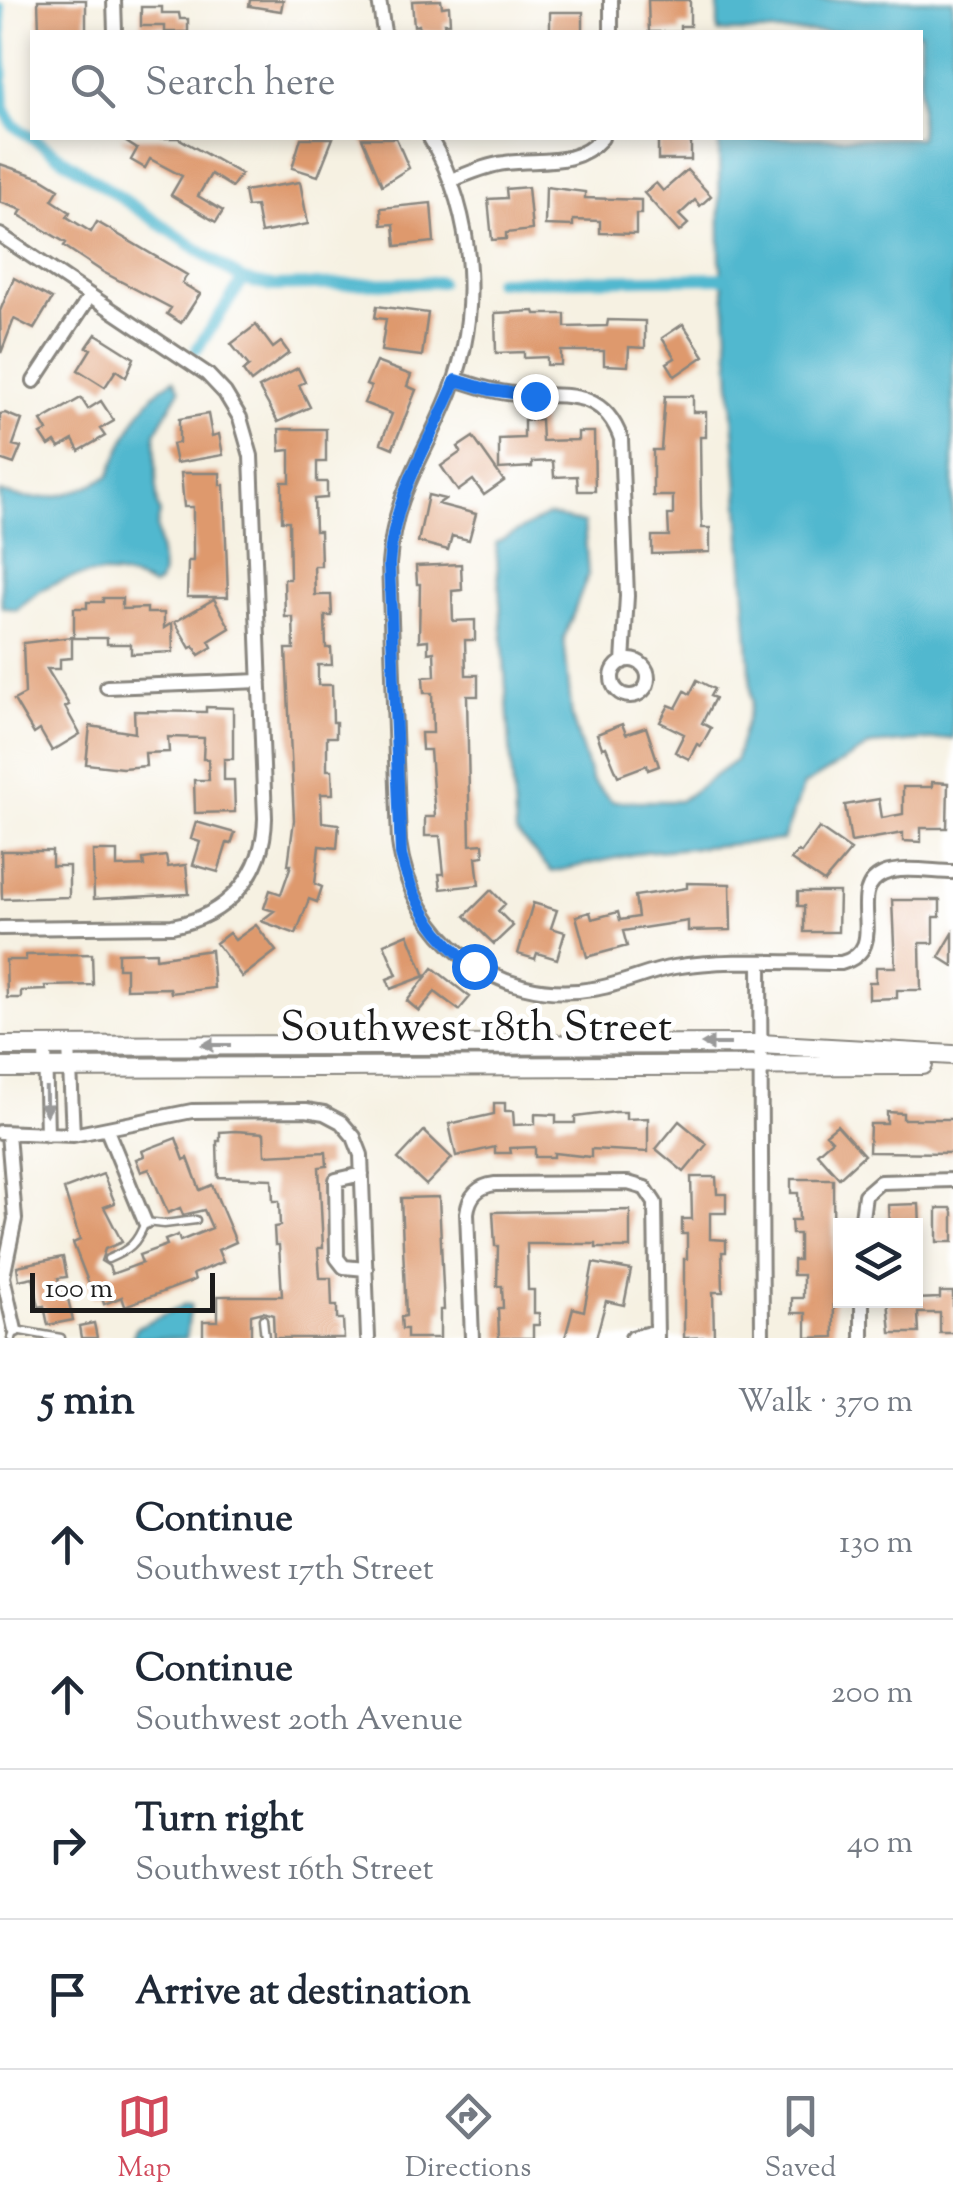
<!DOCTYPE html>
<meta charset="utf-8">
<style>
:root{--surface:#fff;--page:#f6f6f7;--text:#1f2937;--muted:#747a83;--line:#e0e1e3;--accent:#d1495b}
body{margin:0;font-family:"Sorts Mill Goudy",serif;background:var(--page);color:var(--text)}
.controls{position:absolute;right:30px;bottom:30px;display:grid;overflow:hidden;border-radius:0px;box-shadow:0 5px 15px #0003}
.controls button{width:90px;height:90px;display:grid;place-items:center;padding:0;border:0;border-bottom:2px solid var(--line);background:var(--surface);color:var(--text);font:50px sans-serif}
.scale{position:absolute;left:30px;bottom:25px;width:185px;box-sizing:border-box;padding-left:10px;border:5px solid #1c1c1c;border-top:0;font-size:28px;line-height:35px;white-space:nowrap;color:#1c1c1c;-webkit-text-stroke:8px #fff;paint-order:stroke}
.stop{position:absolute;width:30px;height:30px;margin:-22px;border:8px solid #1a73e8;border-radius:50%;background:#fff}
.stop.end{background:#1a73e8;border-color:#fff;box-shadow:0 2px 10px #0008}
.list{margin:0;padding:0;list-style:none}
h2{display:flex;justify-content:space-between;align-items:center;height:130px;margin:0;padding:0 40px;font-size:42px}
h2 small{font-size:32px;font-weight:400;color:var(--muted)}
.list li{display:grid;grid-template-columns:65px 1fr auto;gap:30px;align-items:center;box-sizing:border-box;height:150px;padding:0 40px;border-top:2px solid var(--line)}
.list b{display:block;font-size:38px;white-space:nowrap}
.list p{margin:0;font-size:32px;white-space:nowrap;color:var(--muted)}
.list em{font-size:32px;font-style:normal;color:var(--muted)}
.icon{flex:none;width:55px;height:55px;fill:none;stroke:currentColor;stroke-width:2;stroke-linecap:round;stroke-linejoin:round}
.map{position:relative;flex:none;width:953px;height:1338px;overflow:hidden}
.search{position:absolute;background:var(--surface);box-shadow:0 5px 15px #0003;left:30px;right:30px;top:30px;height:110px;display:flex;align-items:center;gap:25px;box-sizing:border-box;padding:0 35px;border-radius:0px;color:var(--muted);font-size:38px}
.sheet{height:730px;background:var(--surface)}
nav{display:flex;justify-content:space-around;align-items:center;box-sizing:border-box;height:140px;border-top:2px solid var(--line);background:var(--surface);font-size:28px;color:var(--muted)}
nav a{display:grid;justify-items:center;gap:5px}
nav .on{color:var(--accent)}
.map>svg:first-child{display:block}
</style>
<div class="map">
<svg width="953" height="1338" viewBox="0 0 953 1338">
<rect width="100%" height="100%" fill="#fff"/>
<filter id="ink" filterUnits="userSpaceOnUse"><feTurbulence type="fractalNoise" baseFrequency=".01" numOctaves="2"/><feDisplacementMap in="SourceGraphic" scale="20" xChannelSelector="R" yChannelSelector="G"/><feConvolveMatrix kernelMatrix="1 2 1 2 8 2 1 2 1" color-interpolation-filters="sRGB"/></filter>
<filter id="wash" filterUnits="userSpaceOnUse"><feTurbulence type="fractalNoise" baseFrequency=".0048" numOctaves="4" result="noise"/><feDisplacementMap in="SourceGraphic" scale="40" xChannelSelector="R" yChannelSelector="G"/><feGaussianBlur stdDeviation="2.25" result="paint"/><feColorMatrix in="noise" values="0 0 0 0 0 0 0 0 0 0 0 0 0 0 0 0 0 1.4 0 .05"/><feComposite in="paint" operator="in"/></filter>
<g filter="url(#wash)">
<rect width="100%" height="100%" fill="#f6f1e2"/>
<path fill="#51b8cf" stroke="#366a76" stroke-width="2.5" d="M718,0H953V738L871,745L804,785L783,840L644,852L552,872L516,833L496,543L548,515L584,523L588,575L564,638L572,718L592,781L612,801H680L735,761L752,702L726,309L720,259L719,138H920V32H718Z
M174,379L180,390L155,433L157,504L160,514L157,526L162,573L159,583L153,587C121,568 75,571 43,589C34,594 25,603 17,610L2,607L0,492C38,506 76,494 109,476C123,442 141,397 174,379Z
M186,1304H191L186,1338H132L137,1327Z"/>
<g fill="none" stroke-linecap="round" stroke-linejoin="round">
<path stroke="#51b8cf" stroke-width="12" d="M0,9L4,108L13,125L243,280L272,286L440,282
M497,281L722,278
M197,349L243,280"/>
</g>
<g id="blocks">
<path fill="#de996d" d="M38,0H86V29L39,31Z
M250,0H283L281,11L249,6Z
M441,0L442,7L449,6L450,23H444L445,32H420L419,25L414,26L412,1Z
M648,0H690V26H680V32H649Z
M141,7H162V13H179L180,19H188V32H165V26H141Z
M550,12H583V32H550Z
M120,138H178L241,174L232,187L211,174L198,196L223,211L216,222L171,195L182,176L150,159L145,168L131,160L137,149Z
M301,138H333L318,176L292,168Z
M362,138H396L409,168L382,185Z
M658,138H691V160H658Z
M0,164L41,178L59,189L52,200L70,212L67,217L91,232L97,222L187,275L182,283L200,294L181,323L167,314L171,308L103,272L64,246L66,243L19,215L22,210L0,202Z
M687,170L711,196L700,206L695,200L679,215L688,224L679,232L644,193L656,183L663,191Z
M300,182L308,224L261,233L256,206L247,207L244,191Z
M528,187L532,230L506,233V239L492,240L488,199L507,198L506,189Z
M546,187L585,192V198L641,200V214H636V234L600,233V221L573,220V226L545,225Z
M431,203L434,242L396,246L394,224L382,225L381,208Z
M14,278L52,299L34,329L14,319L1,353L0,311Z
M377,306L428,313L422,356L381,351L386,319L375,318Z
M534,311L535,314H565V327L607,326L608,320L645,321V348L629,347L628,366L604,365V351H561V365H547V357L524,358V352L496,353L495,313Z
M683,324L704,356L675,376L667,363L675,358L662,338Z
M256,325L273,348L281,342L289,353L251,382L243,371L249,366L231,344Z
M96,334L134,358L126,377L116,370L105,387L78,370L91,349L87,347Z
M376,362L411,375L407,386L416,390L393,448L381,443L392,414L364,403L371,387L366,385Z
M298,368L305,382L299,385L310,407L278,422L259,388Z
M665,396H693V412H706V437H700L701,506L702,528H710V552L652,554V536H669L668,515H673V496H653V450H661Z
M81,398L88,409L101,401L114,421L100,429L105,436L79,451L73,440L59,448L55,442L49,446L41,434L47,431L41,421Z
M5,413L22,420L13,445L21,447L14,464L0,459V414Z
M208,414L212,436L219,434L223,455L176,463L172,444L179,443V419Z
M541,419L542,441L578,440V432H594L595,491H578L577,476L554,477L553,461L532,462V467L499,469V439L524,438V420Z
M279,429H326V462H317V482H327V498L314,499L315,531H320L321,566H314L315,595H331L332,616H325L326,648H331L332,665H318V685H332L333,722H336V737H327V770H332L333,794H321L322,822L339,824L337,848L319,846L315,884L322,887L317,902L309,899L296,934L261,921L274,911L264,908L270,890L281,894L291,865H288L294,820L286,649H294L293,617H285L284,579H290L289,521H282V482H290V450L280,451Z
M473,437L504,481L484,495L473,480L458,491L441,466L461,452L458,447Z
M181,473H220V485H224L228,597H187L188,561H193V507H184Z
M428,495L445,499L438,504L476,514L469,540L452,536L448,550L418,542Z
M461,564L462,590L452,591L453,621L475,620V640H465L466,675H478V696H467L470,845L483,844L484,856L476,857L479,885L441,889L439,874H444L440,836H425V817H435L430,750H422L421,733H433L432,693H424L423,677L435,676L434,652L428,653V640L419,641L420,584H417L416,566Z
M103,598H122V609L147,608V613H164V628L172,623L173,652L131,654V644H107V638H74V608H87V602H103Z
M214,599L230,628L209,641L212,647L199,655L194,646L190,648L175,622Z
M72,637V658L60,659V669H47L69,705L65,707L80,734L52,751L40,730L34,734L14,700L25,694L23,643Z
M697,680L714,689L710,696L715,698L702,723L711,728L701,746L697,744L689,759L675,752L684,734L660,722L669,705L676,708L685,691L690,694Z
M206,707L233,708V759H224V780H234L235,812L195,813L194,780H209L208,759H203L204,738L168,737L169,752L145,753L146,766L122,768L86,764L90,726L135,733L134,711L206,712Z
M622,724L626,734L646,727L659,766L648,770L647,765L618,776L606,747L602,748L597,734Z
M932,782L948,783L947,828H921V842L903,841V833L851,842L845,805L879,799L882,818L903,814V787H932Z
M196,822L235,833L231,844L227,843L218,872L193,865L200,842L191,839Z
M819,828L851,850L824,882L791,860L798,851L801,853Z
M1,851H52V866H69V897L2,899Z
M93,851H117V867L144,866L143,859L166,856L168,867L186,865L189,894L94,899Z
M687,883L730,884L731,930L688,931V921L623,931L627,946L587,957L576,916L590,912L592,919L618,912L620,920L638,917L635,896L687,888Z
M491,890L505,904L498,911L513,926L494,944L465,916Z
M798,892H839L838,932H804V906H798Z
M892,900H940V917H934V943H920L921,990H897V998L869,999V982H876V967H895Z
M533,903L557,910L551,928L565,932L557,959L537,953L535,959L518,954Z
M256,925L276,951L242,977L216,943L229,933L235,940Z
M953,933V966L939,957Z
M408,934L425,976L391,989L387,979L397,975L384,944Z
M211,950L214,988L171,993L170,988L126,989V968H118V953L156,952V958Z
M92,954L93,985L45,986L46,990L21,991V998H7L6,960H26V955Z
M433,968L470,997L459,1010L435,992L419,1011L407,1001Z
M494,1103H505V1111H513L514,1125L535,1124V1114L556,1115V1123H575V1117L615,1112H626V1119L648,1118V1152L591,1149V1157L554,1153V1157H535V1147L510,1148L511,1153H495V1147L456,1156L449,1124L494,1114Z
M887,1112L903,1113V1119H953V1153L869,1152L870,1124H887Z
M679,1121L707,1144L684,1172L656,1149Z
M837,1125L864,1155L839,1178L817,1153L832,1140L826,1134Z
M235,1131L264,1133L265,1155L326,1152L327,1166L319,1167L323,1248H318L320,1278H331L332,1306H337V1319H343L344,1338H274L273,1315L263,1312L251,1315V1338H203V1321H218V1296H282L279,1245H275L274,1227L280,1226L279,1201H273L272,1179L218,1177L217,1141H220V1132Z
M424,1131L452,1158L426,1185L398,1159Z
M176,1138L184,1160L188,1158L200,1190L212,1185L236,1242L218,1250L223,1262L193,1274L195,1280L125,1306L122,1297L104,1304L101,1295L94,1297L73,1243L80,1240L64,1189L103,1174L115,1203L104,1207L122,1242L105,1249L101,1261L109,1266L112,1274L142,1263L139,1255L167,1245L165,1240L178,1235L180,1241L212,1228L204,1210L183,1215L180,1208L168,1213L149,1169L141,1172L136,1159L144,1156L142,1151Z
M691,1177H716L717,1194H726V1213H710V1239L726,1240V1252H722L723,1292H713L714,1337L684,1338V1259H687V1234H682V1219H692Z
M791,1179H833L834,1337L806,1338V1313H792V1298H803V1275H793V1260H799V1234H792L791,1220H799L798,1193H791Z
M439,1197L444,1310H440V1338H407V1329H402L401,1317L406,1316L401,1198Z
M919,1204L920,1226L889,1224L888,1205Z
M937,1208H951L953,1212V1242H937Z
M630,1210V1248H596V1244H527L528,1290H534V1313H539V1325H533V1338H499L498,1308H503L502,1286H497L498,1246H495L493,1212Z
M63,1257L67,1277L58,1278L63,1300L68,1299L73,1320L48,1325L44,1306L39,1307L33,1277L19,1280L17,1266Z
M593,1263L631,1270L624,1305L606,1301L596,1338H565L573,1308L584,1311Z
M940,1292H953V1333H940V1313H918L919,1333H891L888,1300L940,1298Z
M94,1323L97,1338H81L79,1326Z"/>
</g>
</g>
<g filter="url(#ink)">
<use href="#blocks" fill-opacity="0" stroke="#89867f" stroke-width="2.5"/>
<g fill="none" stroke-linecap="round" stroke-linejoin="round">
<g stroke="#89867f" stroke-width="11">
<path id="service" d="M108,1259C129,1250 137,1244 145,1222L164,1224L196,1220
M263,1319L265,1338
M12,1338L15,1330L61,1338"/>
</g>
<g stroke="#89867f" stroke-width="18">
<path id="minor" d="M114,0L115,32
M379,0L384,32
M611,0V32
M430,138C476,216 483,321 445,405C419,465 394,496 389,564L399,842C411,937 497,1006 593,989C621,985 646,972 674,967C728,958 786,963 841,963C893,949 843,892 883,874C902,866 933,872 953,872
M452,180C470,173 487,165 505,163C541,158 575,168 602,138
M0,235L207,374L225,393L240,418L251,456L265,818C264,875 227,916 172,926L0,928
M455,379C475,385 495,393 516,394C561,398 602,385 621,439L627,596L623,662
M34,381L90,296
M612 678a18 18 0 1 1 36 0a18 18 0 1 1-36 0Z
M107,687L260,681
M760,963L762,1338
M69,1045L73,1135
M45,1046L47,1135
M107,1130L145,1222
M0,1132L73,1135L192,1111L306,1110L324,1113L341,1122L354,1137L361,1155L368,1338
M8,1134L15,1219L3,1277L15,1330
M362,1174L336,1180L337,1258L344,1267L366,1269
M861,1226L865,1195L880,1182L953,1180
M862,1300V1338
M472,1338L467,1213C469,1196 478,1186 495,1184L628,1183L645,1188L655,1203L657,1338
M632,1338L657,1331"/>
</g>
<g stroke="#89867f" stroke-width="22">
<path id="secondary" d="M0,1046L760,1044L953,1055
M0,1068L923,1065"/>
</g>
<use href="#service" stroke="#fff" stroke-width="6"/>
<use href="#minor" stroke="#fff" stroke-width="12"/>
<use href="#secondary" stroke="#fff" stroke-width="18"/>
</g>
<defs><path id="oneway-solid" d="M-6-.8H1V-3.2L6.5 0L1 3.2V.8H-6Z" transform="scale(2.5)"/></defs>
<g fill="#999">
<use href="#oneway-solid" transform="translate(716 1044) rotate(180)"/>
<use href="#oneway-solid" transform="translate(216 1045) rotate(180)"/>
<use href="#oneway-solid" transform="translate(46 1101) rotate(89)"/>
</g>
</g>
<g fill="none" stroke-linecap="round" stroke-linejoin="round" filter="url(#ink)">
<path stroke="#1a73e8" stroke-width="12" d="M474,966C435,938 412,902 401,855L389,564C395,489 429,446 456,380L490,390L535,396"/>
</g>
<g text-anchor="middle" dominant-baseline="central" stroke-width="10" stroke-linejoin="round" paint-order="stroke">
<g font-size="42" fill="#1c1c1c" stroke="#fff">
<text x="476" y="1030">Southwest 18th Street</text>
</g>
</g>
</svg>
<div class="controls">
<button><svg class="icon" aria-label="layers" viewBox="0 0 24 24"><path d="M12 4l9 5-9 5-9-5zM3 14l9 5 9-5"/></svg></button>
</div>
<div class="scale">100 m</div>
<div class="stop" style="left:474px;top:966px"></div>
<div class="stop end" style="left:535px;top:396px"></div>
<div class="search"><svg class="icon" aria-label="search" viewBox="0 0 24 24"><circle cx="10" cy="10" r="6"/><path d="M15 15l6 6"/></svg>Search here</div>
</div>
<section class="sheet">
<h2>5 min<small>Walk · 370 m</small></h2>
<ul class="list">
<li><svg class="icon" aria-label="ahead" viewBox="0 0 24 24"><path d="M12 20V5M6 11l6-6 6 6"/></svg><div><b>Continue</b><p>Southwest 17th Street</p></div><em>130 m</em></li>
<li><svg class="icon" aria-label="ahead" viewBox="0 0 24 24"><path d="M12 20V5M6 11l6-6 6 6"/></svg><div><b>Continue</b><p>Southwest 20th Avenue</p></div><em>200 m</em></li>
<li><svg class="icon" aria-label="right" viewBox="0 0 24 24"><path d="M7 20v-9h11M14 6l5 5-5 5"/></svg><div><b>Turn right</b><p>Southwest 16th Street</p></div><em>40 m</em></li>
<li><svg class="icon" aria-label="arrive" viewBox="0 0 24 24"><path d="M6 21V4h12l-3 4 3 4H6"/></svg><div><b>Arrive at destination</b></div></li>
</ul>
</section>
<nav>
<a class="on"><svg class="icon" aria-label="map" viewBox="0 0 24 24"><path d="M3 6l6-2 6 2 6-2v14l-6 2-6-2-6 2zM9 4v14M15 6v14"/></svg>Map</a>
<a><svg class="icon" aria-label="directions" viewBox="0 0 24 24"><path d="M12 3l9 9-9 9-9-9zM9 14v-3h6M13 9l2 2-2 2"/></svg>Directions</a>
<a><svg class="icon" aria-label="saved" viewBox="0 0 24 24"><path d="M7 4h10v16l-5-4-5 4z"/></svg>Saved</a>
</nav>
